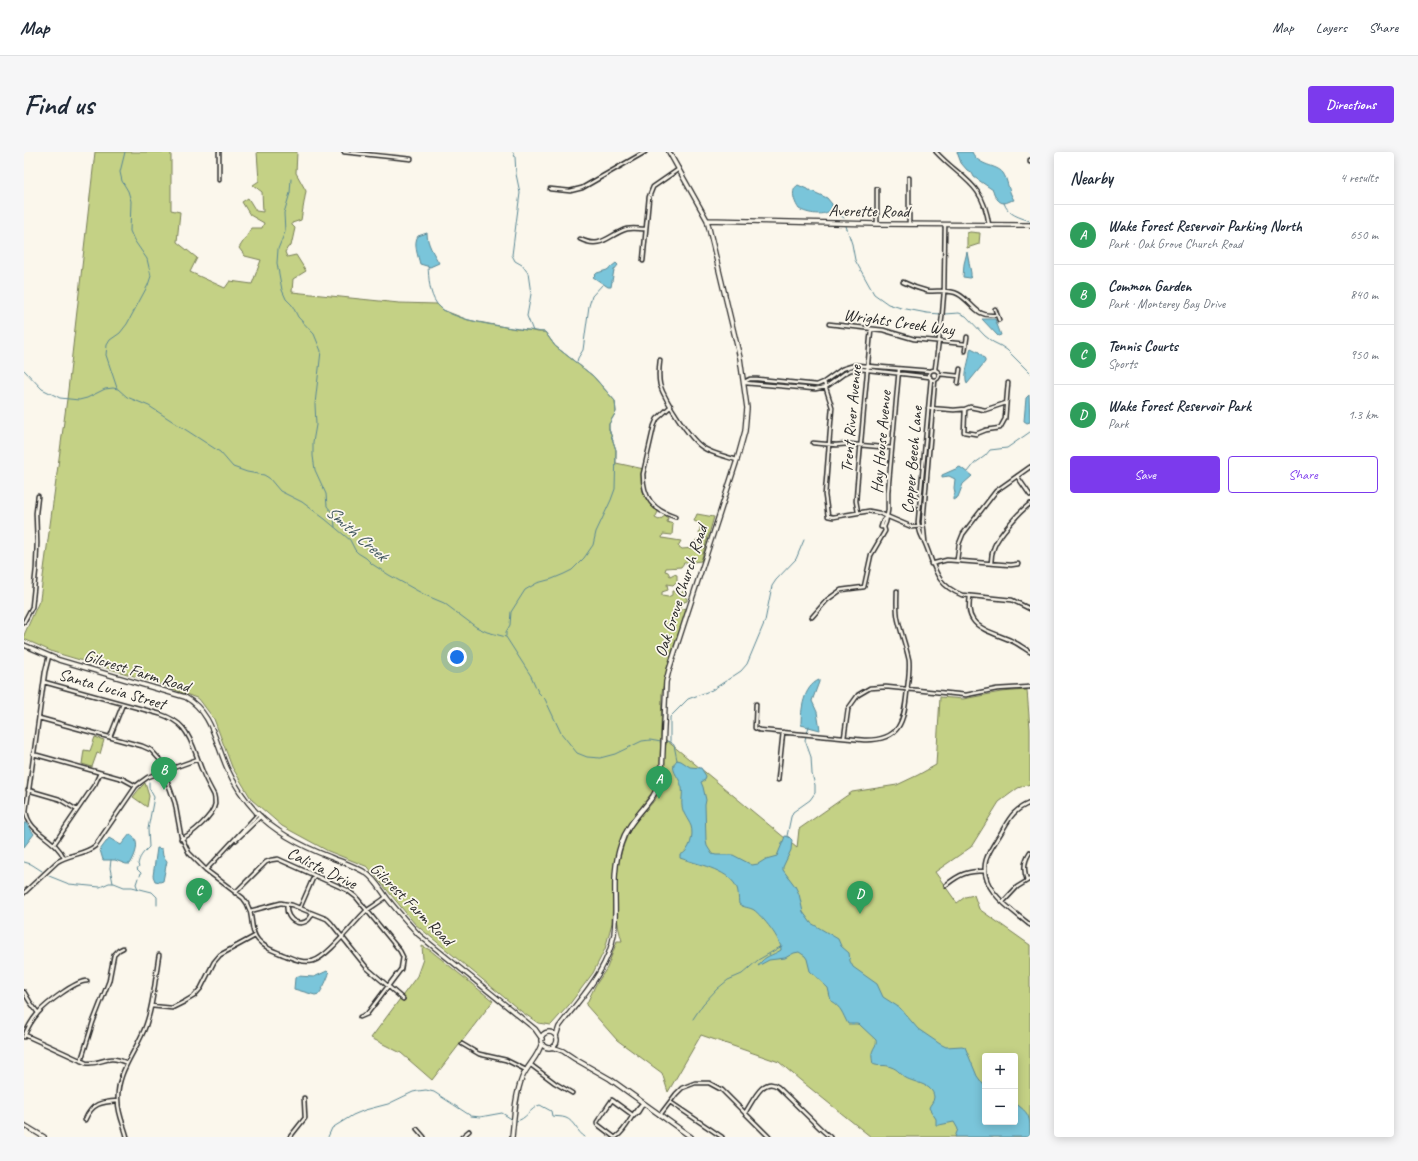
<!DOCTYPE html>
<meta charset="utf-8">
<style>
:root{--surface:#fff;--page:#f6f6f7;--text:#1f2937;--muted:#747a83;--line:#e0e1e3;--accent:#7c3aed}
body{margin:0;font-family:Caveat,sans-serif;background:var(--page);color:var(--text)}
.controls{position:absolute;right:12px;bottom:12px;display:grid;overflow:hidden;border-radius:4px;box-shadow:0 2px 10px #0003}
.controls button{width:36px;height:36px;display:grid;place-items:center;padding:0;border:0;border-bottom:1px solid var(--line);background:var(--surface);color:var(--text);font:20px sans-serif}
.you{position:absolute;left:433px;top:505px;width:14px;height:14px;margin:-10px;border:3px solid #fff;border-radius:50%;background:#1a73e8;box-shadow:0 0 0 6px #1a73e833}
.badge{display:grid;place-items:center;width:26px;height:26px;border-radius:50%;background:var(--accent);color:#fff;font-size:13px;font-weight:700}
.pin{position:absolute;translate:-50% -33px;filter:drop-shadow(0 1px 2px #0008)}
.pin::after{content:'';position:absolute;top:21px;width:14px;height:12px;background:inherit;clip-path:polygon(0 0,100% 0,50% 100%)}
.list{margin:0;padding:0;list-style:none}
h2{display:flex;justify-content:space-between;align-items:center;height:52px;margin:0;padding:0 16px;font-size:17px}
h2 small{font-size:13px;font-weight:400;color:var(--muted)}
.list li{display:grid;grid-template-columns:26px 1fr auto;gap:12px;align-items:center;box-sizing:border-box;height:60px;padding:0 16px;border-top:1px solid var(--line)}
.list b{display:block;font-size:15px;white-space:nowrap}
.list p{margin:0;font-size:13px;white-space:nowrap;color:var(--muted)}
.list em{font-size:13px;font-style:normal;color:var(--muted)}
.actions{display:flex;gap:8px;padding:12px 16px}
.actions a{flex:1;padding:9px 0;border:1px solid var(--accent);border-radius:4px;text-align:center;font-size:14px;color:var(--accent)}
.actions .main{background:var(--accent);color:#fff}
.map{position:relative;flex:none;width:1006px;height:985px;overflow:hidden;border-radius:4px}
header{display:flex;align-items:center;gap:24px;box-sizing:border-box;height:56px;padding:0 20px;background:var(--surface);border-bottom:1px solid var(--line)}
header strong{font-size:19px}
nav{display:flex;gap:22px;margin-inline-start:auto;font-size:14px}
.intro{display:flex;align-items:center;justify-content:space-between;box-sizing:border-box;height:96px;padding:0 24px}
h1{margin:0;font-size:28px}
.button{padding:10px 18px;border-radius:4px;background:var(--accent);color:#fff;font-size:14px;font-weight:700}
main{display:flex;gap:24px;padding:0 24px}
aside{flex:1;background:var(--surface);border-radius:4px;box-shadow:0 2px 10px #0003}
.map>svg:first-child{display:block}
</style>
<header>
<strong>Map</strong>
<nav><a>Map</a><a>Layers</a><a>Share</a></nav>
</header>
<div class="intro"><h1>Find us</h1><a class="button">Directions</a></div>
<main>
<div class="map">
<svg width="1006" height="985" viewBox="0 0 1006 985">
<rect width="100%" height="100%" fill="#fbf7ec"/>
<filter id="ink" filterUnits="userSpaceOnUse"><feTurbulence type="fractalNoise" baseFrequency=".025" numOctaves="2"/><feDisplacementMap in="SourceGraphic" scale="8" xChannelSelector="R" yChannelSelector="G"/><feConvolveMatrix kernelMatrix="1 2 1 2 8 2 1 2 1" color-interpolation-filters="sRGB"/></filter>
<g filter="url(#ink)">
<path fill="#c4d185" stroke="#787e58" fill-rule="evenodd" d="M71,0H147V58L156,60L153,90L173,106L166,120L201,136L206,129L228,132L237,108L221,104L215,96L228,76H238L240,71L226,63L218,50L224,46L232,59L239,60L238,40L229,33L235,29L233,0H273L272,21L282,39L277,68L268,71V73L271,76L267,94L264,95L261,100L263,105L272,103L282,119L269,127L268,140L375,151L413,152L419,158L444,168L492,177L504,178L514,180H521L531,194L569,224L591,249L592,260L585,272V277L592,298V311L620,317C619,336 622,344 635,358L631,366L635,368L641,364L644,366L643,370L649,372L648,383L639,382L638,386L657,389L654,394L658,397L670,396L672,388H675L678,382L675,381L677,372L670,369L673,362L690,365L677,409L660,411L657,415L642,416L641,419L644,420L646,424L650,422L653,423V429L649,433L643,432L644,438L638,440V444L644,445L648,443V439H652V442H655V440L658,441L659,439L661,441L660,443L663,447V449L657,451V452L658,454L651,460L648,467L654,466L658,457L663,456L644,512L638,540L636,613L634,626L629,639L604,672L598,684L590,717L588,771L581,797L569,821L545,853L527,873L514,871L498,860L391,772L344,715L304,699L258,674L228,648L208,615L190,567L175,547L130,530L29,500L0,487V483L16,447L43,247Z
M946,80L956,81L955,92L943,96V81Z
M1003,538L1006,577V632L994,636L975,650L947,695L911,720L933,751L941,745L950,743L955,757L1006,793V985H847L776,928L755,910L677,883L644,940L638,921L593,888L562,853L571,834L583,816L593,789H598C587,755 590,704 609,673C616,662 630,652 634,642C641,627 640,609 641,593H642V588L773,696L775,677L828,640L873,633L894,623L912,613L916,545L939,547L977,540ZM961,904H991V970H961Z
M71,585L80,588L76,602L73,601L68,615L58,612L60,598L66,599Z
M121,631L125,644L123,655L109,645L116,636Z
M398,794L406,798L469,849L408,928L377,901L347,886L393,824L399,807Z"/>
<path fill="#7ac5da" stroke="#5a8794" d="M933,0H948C955,15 972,12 979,21C984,28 984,39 990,48C987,48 983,51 980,51C974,51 970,43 969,38L950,25L948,21L943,18L937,11Z
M774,33L803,46L808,52V57C800,65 784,62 775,57C770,50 766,38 774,33Z
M403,81C403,92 410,102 415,111L406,115L396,112C394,104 389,91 394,84Z
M943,100L947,121V125L946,126L939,125L940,112Z
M592,111L594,113L590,118L587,135H584L569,125L573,121L583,118Z
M958,167H971L977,183L974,184Z
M947,196L955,200L961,207V210L943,232C939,221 946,209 946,198Z
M1005,243L1006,270L1003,271L1000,269L1002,246Z
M936,315L948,324L939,332L934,345L929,348V346L931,341L930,336L931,327L925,324L918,325V323Z
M795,528V530L788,549L793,560L796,578L777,573C777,558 779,535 795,528Z
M653,608L657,609L666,615L677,616L682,624L681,628L677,630L679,635L682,648L681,653L682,689L683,694L688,702L692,703H709L728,713L734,712L742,707L753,704L760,687L761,684L765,685L768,688L767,698L759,715V718L771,734L775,742L779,760L787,771L814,787L817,794L825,801L826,809L829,815L853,832L859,845L876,856L894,877L916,892L922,895L938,894L941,895L953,924L961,935V970H991V951C1006,962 1006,964 1006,985H931L934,977L930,970L915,973H912V967L905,956C906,952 910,950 910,945C909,932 891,931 882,926C877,923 874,917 867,915C861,912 854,915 849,912C848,907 847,902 849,898C851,893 853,893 852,888L836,873L833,872H824C818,861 818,856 807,849L804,836L786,819L783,807L781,804L775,800L770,801L761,806L745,808L734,814C741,803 748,804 757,798C758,788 738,764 730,758C725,755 720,756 715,752C714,746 715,739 712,734C703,717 672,712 656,706V703C666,700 670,683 667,674C664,667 659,662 658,654C657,647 660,639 657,633C655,624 644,617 653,608Z
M0,671H2L10,682L0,695Z
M106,682C117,689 112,702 106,712H102L91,708H79L76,698L85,686L97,693Z
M133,696L138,697L139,704L143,709L139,729L136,730L131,729L129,724Z
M303,819L305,821C305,824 297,840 295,842L291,843L270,837L271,826L274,824L290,825Z"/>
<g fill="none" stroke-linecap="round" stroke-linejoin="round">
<path stroke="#5a8794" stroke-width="1" d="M489,0L491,5L492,22L496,41L488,103L491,109L498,113L504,121L507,142L503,164L509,179
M267,27L266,41L260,61L261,80L254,97L253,111L258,138L262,147L268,153L274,165L290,182L297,199L291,252L292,273L289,290V304L291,318L302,342L303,354L310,363L311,375
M980,51C984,63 995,65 1006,69
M808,57L820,66
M822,74L828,92L831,108L850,142L864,152L877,156L903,161L917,162
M404,114C405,127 405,141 413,152C425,169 482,175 503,178C509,178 514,180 521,180L531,194L569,224L591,249L592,260L585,272V277L592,298L591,337L587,348L572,380L569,393L560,406L548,418L540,422L528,427L513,431L501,438L487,460L486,473L482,480V484
M920,162L935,161L942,164L961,184L969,190L977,194L983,198L1006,221
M553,210L554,206L559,198L565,154L568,144L579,132
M0,218L18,237L36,246L55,248L63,246L81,237L89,236L94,237L103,245L125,254L196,300L209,315L223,320L240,323L245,326L256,339L278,350L301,367L326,388L331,398L334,401L342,406L348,412L365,423L401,443L420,451L452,475L463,480L482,485L507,524L514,540L521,547L537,581L553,601L563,605L576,606L591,602L618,589L626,588L637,590
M93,236L82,203L83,193L86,188L96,181L103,172L124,133L127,124L123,107L110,88L106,79L107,49L104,39L98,29L96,20L101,0
M944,320L951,311L961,304L966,298L983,296L1006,280
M783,581L785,574
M642,589L646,590L650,593L653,608
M646,589V565L664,547L688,538L717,519L723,512L741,469L748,434L752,428L772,407L780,388
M763,684L767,665L769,660L786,648L791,641V633L788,622L787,605L781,588L782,584
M87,708L86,716L89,731
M0,710L7,712L18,719
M25,724L45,732L76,735L85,731H90L100,735H108L128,740L133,745V753
M116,724L117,721L113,717L115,714L114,713C115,705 119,701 125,695L124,677L130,645L125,636V630
M114,737L112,732L114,726
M669,867L679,852L693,837L704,828L718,822L734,808L758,794
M492,969C502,968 506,956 516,953L527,959L528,964C533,965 537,964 542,966C550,969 553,980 561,985
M304,985L308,976L329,963L341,958L364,952L389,940L394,939L402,938L410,940L447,964L456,965L478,961L489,968"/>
<g stroke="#2b2b2b" stroke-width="5.5">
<path id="street" d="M195,0V28
M320,0L387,7
M912,0C938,28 959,30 965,73
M1006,8V10
M526,37L546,39L558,36L621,0
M853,37V72
M885,72V26
M556,87C578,98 585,82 603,77C609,76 615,77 621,77
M619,109L625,45L629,35L655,17
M879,130C887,134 895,137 903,139C913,140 925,137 934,142C949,150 951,166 973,163
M971,157L975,168
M805,172L859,178L890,187L942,192
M941,199L943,185
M636,208C635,216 634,224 636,233C641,248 665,286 678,295C688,302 701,304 713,308
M911,217L918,165L920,140L921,73
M905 223a5 5 0 1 1 10 0a5 5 0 1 1-10 0Z
M915,222L935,224
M907,227L894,370C895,379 897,383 901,391C911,414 910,432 938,443L988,448L1006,457
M720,230L726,227H733L793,233L800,230L818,217L831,213L906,219
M800,230L808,255L801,343L804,364L809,365L845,359L855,361L888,375L899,374
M721,231L791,237L802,235L821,221L827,218L836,217L906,225
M934,231L936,217
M647,254L633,267L630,274L619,322C619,346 629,358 651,365
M904,256L930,258L941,257L946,255L961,258L982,251
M941,257L940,280L952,282L962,278L976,276L981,267L984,231
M789,291L812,293L824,292L868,296
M993,324L1006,343
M834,360L832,349L833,334L847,177
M863,365L859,369L857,375H860L862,370L864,358V340L875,217
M901,390L899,370L911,228
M933,408L935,392L939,382L972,339L1006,315
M967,411C967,406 968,400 970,395C974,384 996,359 1006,352
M907,412L923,408L987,413L994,412
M946,444C945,453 944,461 949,468C956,479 979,484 990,490C996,493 1001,497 1006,500
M788,465L803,448L817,438L840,435L847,403L861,379L860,375
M0,470L8,455L12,417L13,391L12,361L14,344
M25,504L21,520L2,659C4,681 32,686 40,706
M20,530L136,562C145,565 153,569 159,576C169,588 172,604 178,618C181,627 186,635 190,643C191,646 191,649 191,652C189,664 168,682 157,687
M732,552L731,576L735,578L840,588C876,589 880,570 883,539C884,529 886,519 885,508C882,494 877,481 874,467C872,458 873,448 873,439
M15,566L118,594L127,598L136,608L151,651L157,684L165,701L182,718L219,746C232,761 224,777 234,788C241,796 250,799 260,803C270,807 278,811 289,809C304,805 330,770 342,759C349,754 356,750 362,745
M86,585L99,552
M820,586L824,557L834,543L846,536L862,535L942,543L973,537L1006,535
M9,602L99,627L112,634
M754,628L759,580
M4,638L35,647L53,658
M1006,651C988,658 985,668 975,684C970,692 965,699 962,708C954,737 987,757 1006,773
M212,688L237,664
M30,692L71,632L76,621
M182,718L234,662
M1003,728C999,718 1000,709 1006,700
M922,733C936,722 943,719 961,719
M0,741L33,710C45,702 60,703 71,694L112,634L117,630L124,625L174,607
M211,741L242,710L247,708L254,707L323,738L332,745L376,799L379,805L377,817L343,862L336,865
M979,750L993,735L1006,727
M263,752C260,771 282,778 288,762
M276,756L290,724
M226,759L257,751L268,753L303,767L307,771L343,816L379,847
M0,840L6,850L14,861
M127,854L148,856L160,850L170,844L177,836L190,810L196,803L231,784
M1,883L62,911C80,913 81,901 103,911
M0,885C3,877 8,868 14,861C22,852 51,829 63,829
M438,892L455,902L482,908L502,918
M57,909L69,870L85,829L90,803L95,798L99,796
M507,913L531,931L548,941
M646,950L698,985
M721,961C728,951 739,923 754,935L799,979L806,985
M610,963L614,960L619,952
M636,963L652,942L658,936L671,931H685L698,938L745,985
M61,968C68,951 77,950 94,949
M393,977L400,985
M103,985C100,973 94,962 94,949C92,920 113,899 122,873C130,851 131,826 135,803
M266,985L281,966L280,946
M438,985L445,979
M590,985L573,972V970L588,948L610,964
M592,985C604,977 609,958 619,951"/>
</g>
<g stroke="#2b2b2b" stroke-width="6">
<path id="secondary" d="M683,68L853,72L1006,73
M0,493L35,508L161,545C188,560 191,589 203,616C210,632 221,648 233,661C252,681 280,695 306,705C318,710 331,714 342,721C351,727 357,738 363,746C373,759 384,771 395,783L511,877L518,887
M517 888a8 8 0 1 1 16 0a8 8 0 1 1-16 0Z
M532,884L535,875C556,846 584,819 590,782C594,751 586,724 597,692C603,672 618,660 629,644C634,636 636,628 638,619L642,530L645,518L713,308L721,279L723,256L716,206L683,68L645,0
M528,895L539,899L551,907L586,927L667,985
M0,973L20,985
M488,985C490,966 491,944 498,926C504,912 514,906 518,890"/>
</g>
<use href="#street" stroke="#fbf7ec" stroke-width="2.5"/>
<use href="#secondary" stroke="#fbf7ec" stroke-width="3.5"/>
</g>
</g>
<g text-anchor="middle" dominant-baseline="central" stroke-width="3.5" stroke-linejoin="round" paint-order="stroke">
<g font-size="17" fill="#2b2b2b" stroke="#fbf7ec">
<text transform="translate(845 59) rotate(1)">Averette Road</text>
<text transform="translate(875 170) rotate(8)">Wrights Creek Way</text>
<text transform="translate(827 267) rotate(-85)">Trent River Avenue</text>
<text transform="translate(857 290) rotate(-85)">Hay House Avenue</text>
<text transform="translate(888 308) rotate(-85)">Copper Beech Lane</text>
<text transform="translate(657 439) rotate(-72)">Oak Grove Church Road</text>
<text transform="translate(113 519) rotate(17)">Gilcrest Farm Road</text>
<text transform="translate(88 537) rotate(16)">Santa Lucia Street</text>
<text transform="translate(298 716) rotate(26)">Calista Drive</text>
<text transform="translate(388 752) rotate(45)">Gilcrest Farm Road</text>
</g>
<g font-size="18" font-style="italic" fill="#435960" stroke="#fbf7ec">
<text transform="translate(333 381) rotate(41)">Smith Creek</text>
</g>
</g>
</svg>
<div class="controls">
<button>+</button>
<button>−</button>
</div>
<div class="you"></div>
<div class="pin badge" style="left:635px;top:647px;background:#2e9e5b">A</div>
<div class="pin badge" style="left:140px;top:638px;background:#2e9e5b">B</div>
<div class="pin badge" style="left:175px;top:759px;background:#2e9e5b">C</div>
<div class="pin badge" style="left:836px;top:762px;background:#2e9e5b">D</div>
</div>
<aside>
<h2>Nearby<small>4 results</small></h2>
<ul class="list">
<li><span class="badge" style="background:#2e9e5b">A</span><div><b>Wake Forest Reservoir Parking North</b><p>Park · Oak Grove Church Road</p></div><em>650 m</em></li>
<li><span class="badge" style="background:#2e9e5b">B</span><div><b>Common Garden</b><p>Park · Monterey Bay Drive</p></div><em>840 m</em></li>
<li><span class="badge" style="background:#2e9e5b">C</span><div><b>Tennis Courts</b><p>Sports</p></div><em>950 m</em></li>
<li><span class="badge" style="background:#2e9e5b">D</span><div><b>Wake Forest Reservoir Park</b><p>Park</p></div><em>1.3 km</em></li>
</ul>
<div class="actions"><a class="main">Save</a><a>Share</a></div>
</aside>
</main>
